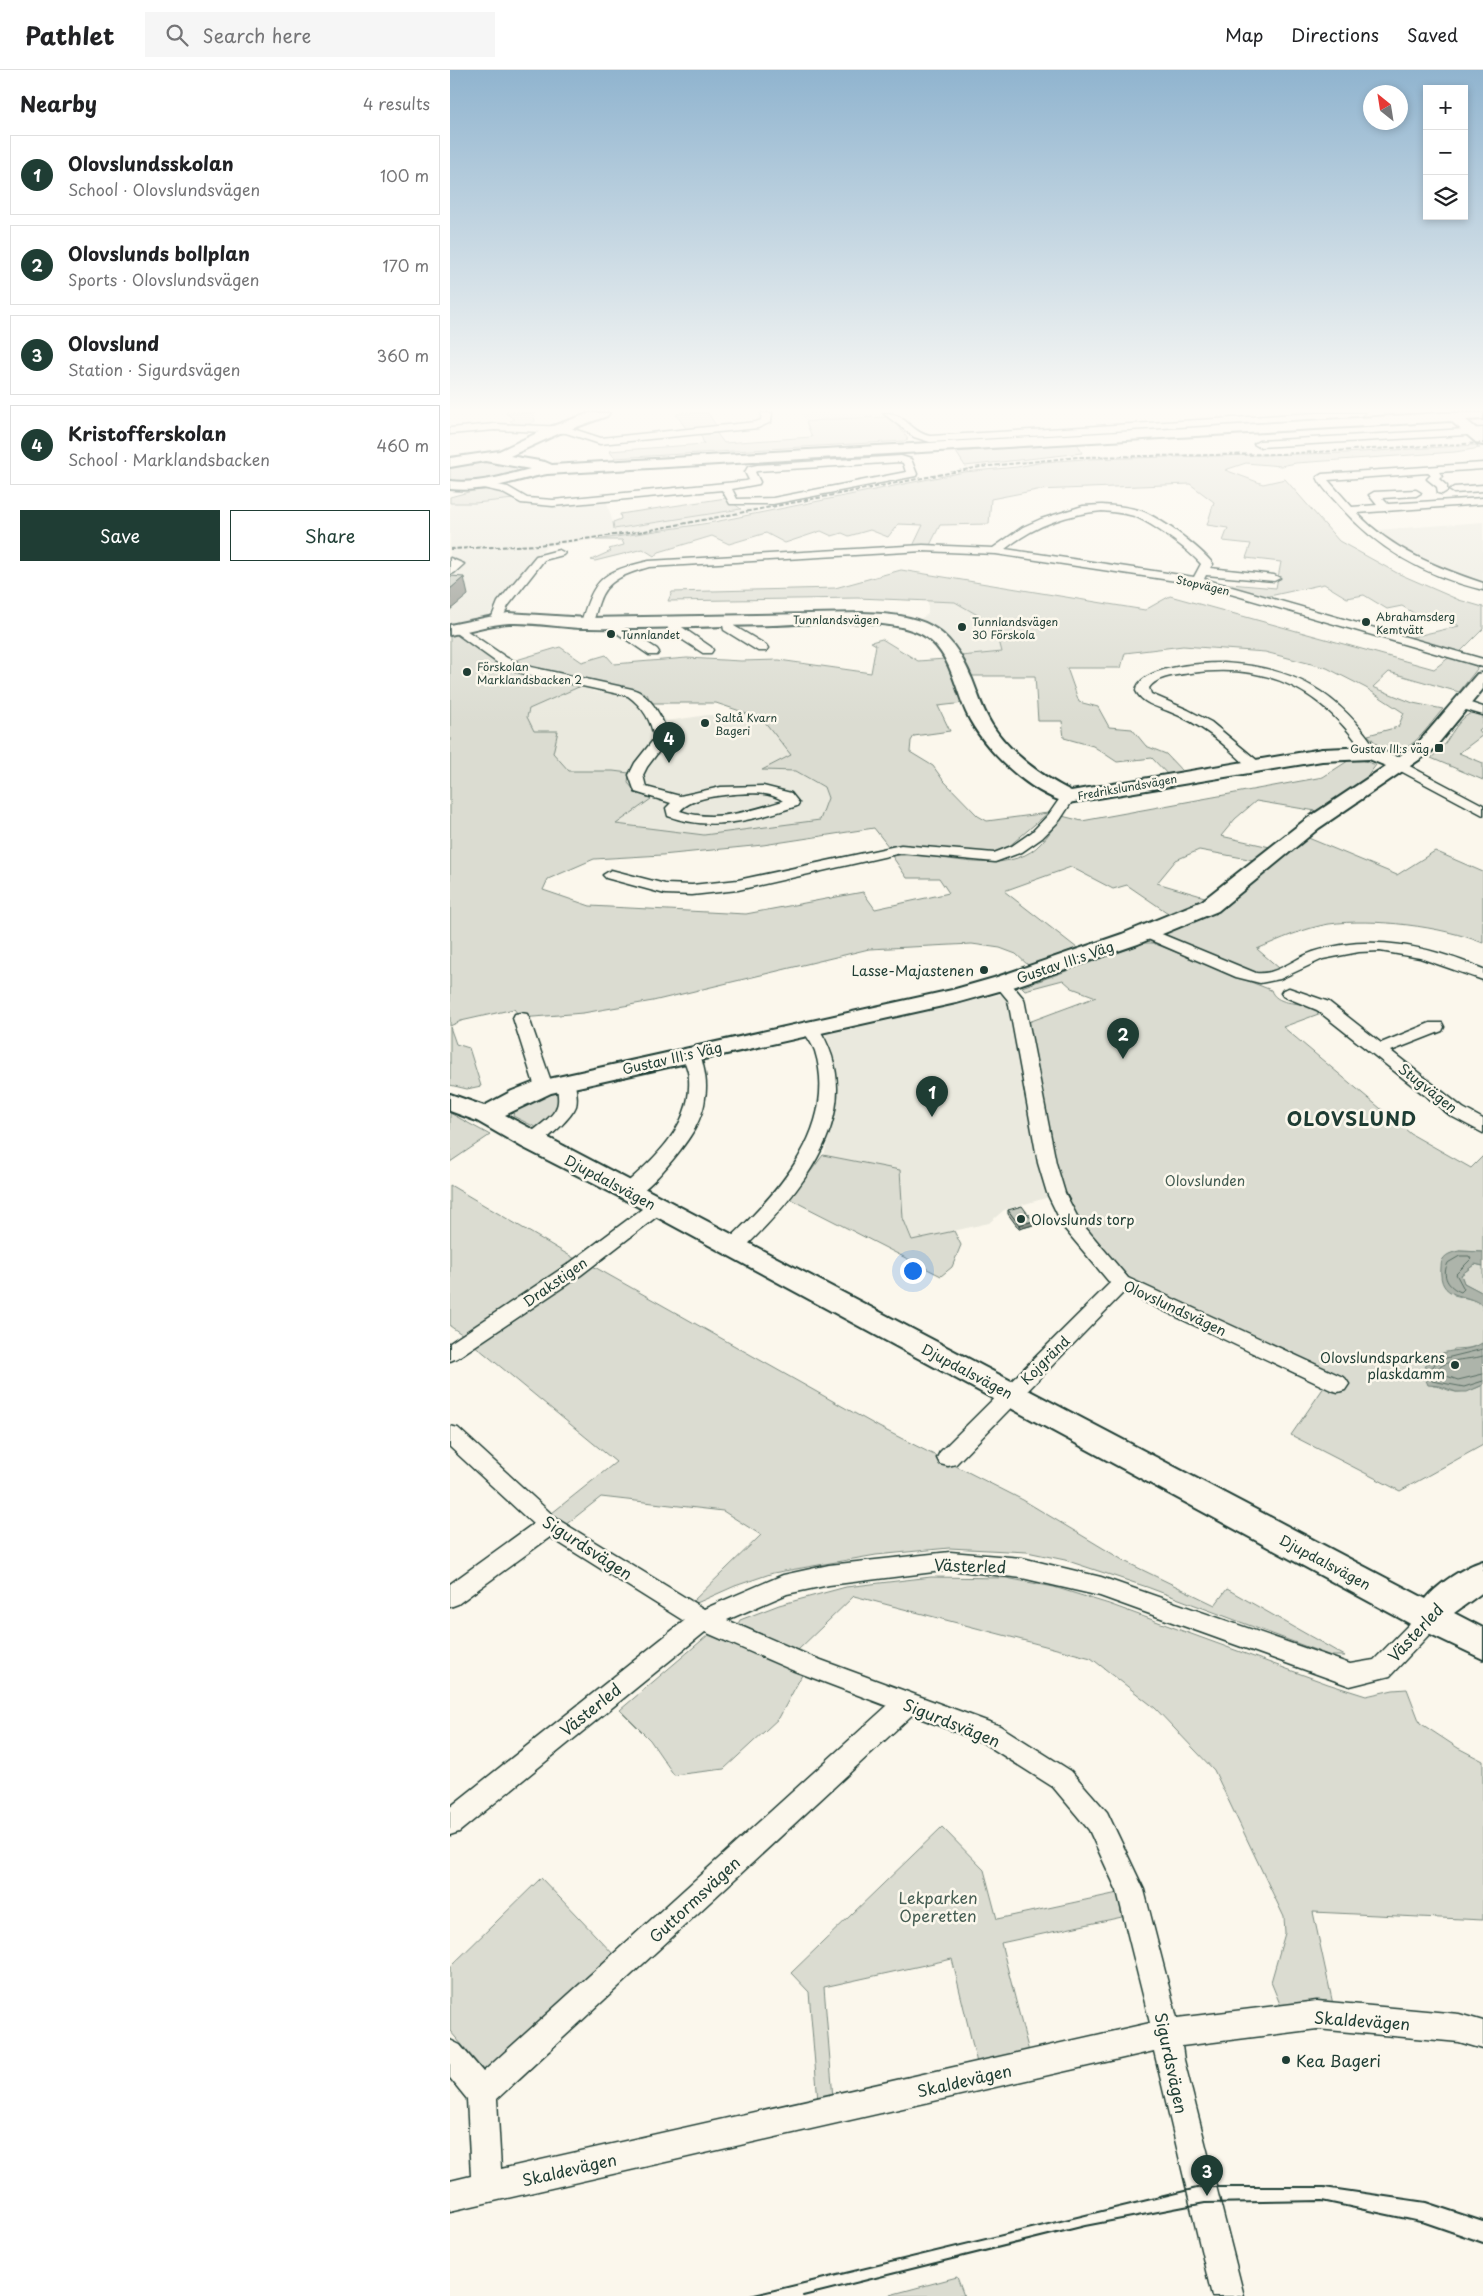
<!DOCTYPE html>
<meta charset="utf-8">
<style>
:root{--surface:#fff;--page:#f6f6f6;--text:#202124;--muted:#757577;--line:#e0e0e0;--accent:#1f3d34}
body{margin:0;font-family:"Playpen Sans",sans-serif;background:var(--page);color:var(--text)}
.controls{position:absolute;right:15px;top:15px;display:grid;overflow:hidden;border-radius:0px;box-shadow:0 2px 8px #0003}
.controls button{width:45px;height:45px;display:grid;place-items:center;padding:0;border:0;border-bottom:1px solid var(--line);background:var(--surface);color:var(--text);font:25px sans-serif}
.compass{position:absolute;left:913px;top:15px;width:45px;height:45px;border-radius:50%;background:var(--surface);box-shadow:0 2px 8px #0003;rotate:330deg}
.you{position:absolute;left:462px;top:1200px;width:18px;height:18px;margin:-12px;border:4px solid #fff;border-radius:50%;background:#1a73e8;box-shadow:0 0 0 8px #1a73e833}
.badge{display:grid;place-items:center;width:32px;height:32px;border-radius:50%;background:var(--accent);color:#fff;font-size:16px;font-weight:700}
.pin{position:absolute;translate:-50% -41px;filter:drop-shadow(0 1px 2px #0008)}
.pin::after{content:'';position:absolute;top:26px;width:18px;height:15px;background:inherit;clip-path:polygon(0 0,100% 0,50% 100%)}
.list{margin:0;padding:0;list-style:none}
h2{display:flex;justify-content:space-between;align-items:center;height:65px;margin:0;padding:0 20px;font-size:21px}
h2 small{font-size:16px;font-weight:400;color:var(--muted)}
.list li{display:grid;grid-template-columns:32px 1fr auto;gap:15px;align-items:center;box-sizing:border-box;height:80px;margin:0 10px 10px;padding:0 10px;border:1px solid var(--line);border-radius:0px}
.list b{display:block;font-size:19px;white-space:nowrap}
.list p{margin:0;font-size:16px;white-space:nowrap;color:var(--muted)}
.list em{font-size:16px;font-style:normal;color:var(--muted)}
.actions{display:flex;gap:10px;padding:15px 20px}
.actions a{flex:1;padding:11px 0;border:1px solid var(--accent);border-radius:0px;text-align:center;font-size:18px;color:var(--accent)}
.actions .main{background:var(--accent);color:#fff}
.icon{flex:none;width:28px;height:28px;fill:none;stroke:currentColor;stroke-width:2;stroke-linecap:round;stroke-linejoin:round}
.map{position:relative;flex:none;width:1033px;height:2226px;overflow:hidden}
header{display:flex;align-items:center;gap:30px;box-sizing:border-box;height:70px;padding:0 25px;background:var(--surface);border-bottom:1px solid var(--line)}
header strong{font-size:24px}
nav{display:flex;gap:28px;margin-inline-start:auto;font-size:18px}
.search{width:350px;height:45px;background:var(--page);display:flex;align-items:center;gap:12px;box-sizing:border-box;padding:0 18px;border-radius:0px;color:var(--muted);font-size:19px}
main{display:flex}
aside{flex:1;background:var(--surface)}
.map>svg:first-child{display:block}
</style>
<header>
<strong>Pathlet</strong>
<div class="search"><svg class="icon" aria-label="search" viewBox="0 0 24 24"><circle cx="10" cy="10" r="6"/><path d="M15 15l6 6"/></svg>Search here</div>
<nav><a>Map</a><a>Directions</a><a>Saved</a></nav>
</header>
<main>
<aside>
<h2>Nearby<small>4 results</small></h2>
<ul class="list">
<li><span class="badge">1</span><div><b>Olovslundsskolan</b><p>School · Olovslundsvägen</p></div><em>100 m</em></li>
<li><span class="badge">2</span><div><b>Olovslunds bollplan</b><p>Sports · Olovslundsvägen</p></div><em>170 m</em></li>
<li><span class="badge">3</span><div><b>Olovslund</b><p>Station · Sigurdsvägen</p></div><em>360 m</em></li>
<li><span class="badge">4</span><div><b>Kristofferskolan</b><p>School · Marklandsbacken</p></div><em>460 m</em></li>
</ul>
<div class="actions"><a class="main">Save</a><a>Share</a></div>
</aside>
<div class="map">
<svg width="1033" height="2226" viewBox="0 0 1033 2226">
<rect width="100%" height="100%" fill="#fbf7ec"/>
<filter id="ink" filterUnits="userSpaceOnUse"><feTurbulence type="fractalNoise" baseFrequency=".02" numOctaves="2"/><feDisplacementMap in="SourceGraphic" scale="10" xChannelSelector="R" yChannelSelector="G"/><feConvolveMatrix kernelMatrix="1 2 1 2 8 2 1 2 1" color-interpolation-filters="sRGB"/></filter>
<g filter="url(#ink)">
<path fill="#eae9de" d="M352,343H430L437,347L382,349L356,352Z
M64,429L79,435H102L156,430L165,459L305,437L310,441L196,463L97,476L37,547L0,556V433H25Z
M1033,452V513L971,489L949,477L927,460Z
M478,532H505L545,555L553,582L511,586L506,576L495,566L484,559L464,553L478,544Z
M131,616L146,622L172,625L201,633L217,651L258,645L294,644L314,651L341,685L313,700L346,701L374,717L378,728L371,750L254,765L165,754L200,729L186,722L178,713L179,703L163,701H119L84,661L77,647L79,639Z
M552,924L559,932L589,1093L599,1127L554,1140L539,1153L463,1170L453,1148L450,1101L374,1085L387,1036L382,980L375,963Z"/>
<path fill="#dbdcd1" stroke="#7d8c82" d="M56,343H83L85,351C76,357 68,357 60,351L64,349Z
M231,343H258L267,357L237,360L226,344Z
M437,347L446,353L458,369L454,371L165,388L159,381L254,374L250,363L265,361L274,373L362,367L356,352L382,349Z
M627,373L632,383L515,396L506,382Z
M1025,375L1030,378L1005,382L846,393L831,396L796,393L775,400L813,414L835,409L889,471L947,503L1009,530L1033,537V559L1009,583L958,568L1009,556L995,547L977,551L952,536L937,539L914,525L897,528L874,514L815,527L769,513L826,518L831,492L796,488L801,474L773,471L778,458L757,455L764,432L740,414L587,420L541,429L539,454L490,455L480,475L463,476L473,455L448,454L438,467L420,460L399,466L392,463L382,466L371,461L335,473L316,463L279,474L262,466L209,482L204,486L193,479L145,491L141,490L161,481L159,479L174,475L172,470H146L259,453L514,402L567,397L593,392L634,389L895,383Z
M26,390L64,395L67,401L51,411L0,412V396Z
M48,419L64,429L25,433H0V427L22,421Z
M276,428L291,439L164,459L163,452L171,449L170,444Z
M451,500L695,540L720,526L984,599L1001,586L1026,596L1027,599L1009,622L939,602L923,617L963,633L993,639C980,653 958,690 936,680C929,678 923,669 918,665L948,657L954,643L916,618L877,598L815,582L733,576L675,583L671,598H617L629,632L648,637L659,657L682,659L696,676L716,684L734,703L719,706L702,688L667,692L643,676L614,668L612,651H588L585,606H521L511,586L552,582L545,555L505,532L407,528L218,531L222,522L385,518Z
M5,563L69,600L131,616L79,639L77,647L84,661H108L103,683L119,701H163L179,703L178,713L186,722L201,729L166,754L254,765L370,750L378,728L374,717L346,701L312,700L341,685L314,651L287,640L266,633H201L197,624L187,620L77,596L63,591L110,577L132,592L156,585L164,594L237,588L291,591L329,590L421,603L426,575L421,572L432,569L468,591L495,589L514,633L488,636L500,661L464,666L461,671L460,682L483,696L493,710L528,746L537,751L598,743L557,778L542,783L500,782L459,775L438,776L424,758L313,775L212,785L144,789L98,809L93,820L140,836L296,844L413,822L425,839L499,823L489,808H457L442,786C485,780 533,804 575,785C591,778 602,759 612,746L632,751L873,707L904,687L926,695L914,711L866,741L806,731L785,749L771,766L820,777L804,790L749,780L726,790L707,813L758,828L721,845L677,815L663,819L621,797L554,821L627,878L579,896L566,884L550,878L522,874L419,879L203,931L133,943L71,948L64,939L11,951L0,956V564Z
M1021,643L1033,645V657L1029,660L1033,665L1009,683L1033,693V710L981,688C999,675 1004,651 1021,643Z
M856,767L947,805L985,781L1033,802V873C992,856 923,848 879,854C855,858 830,869 807,879L829,898L810,908L716,865L719,860L765,840L783,829Z
M694,873H703L821,920C826,935 847,932 860,936C865,937 869,940 874,942L833,957L961,1064L1021,1098L1033,1086V1182L1009,1181L1004,1225L1028,1231L1033,1236V1274L1019,1278L1004,1279L983,1316C992,1316 997,1321 1006,1322C1014,1322 1026,1319 1033,1315V1375L950,1421L841,1365L881,1307L679,1208L628,1151L614,1123L606,1093L593,1026L576,953L646,927L622,918L613,910L575,920L572,917Z
M0,957L6,974L19,978L31,1016L17,1019L0,1015Z
M106,1021L113,1026L111,1035L89,1059L63,1046L64,1041L90,1026Z
M0,1043L40,1065L0,1092Z
M373,1085L450,1100L453,1148L462,1170L504,1161L511,1175L502,1197L491,1206L340,1129Z
M0,1115L127,1190L13,1265L0,1256Z
M1025,1194L1033,1196V1223L1014,1213L1011,1205Z
M141,1195L429,1357L573,1430L676,1492L765,1535L777,1519L895,1586H881L697,1517L615,1490L577,1482L499,1478L426,1485L323,1503L285,1516L249,1532L240,1534L311,1465L273,1441L151,1427L114,1456L102,1443L166,1392L23,1274Z
M481,1507L556,1508L604,1517L659,1534L878,1614L916,1626L943,1620L957,1619L970,1653L1008,1678L1033,1691V1850L863,1842L884,1939H832L821,1912L835,1863L834,1847L764,1700L705,1638L641,1588L404,1526L347,1581L286,1558L290,1550L329,1535L396,1517Z
M258,1565L353,1603L329,1648L274,1699L224,1705L200,1670L170,1640Z
M492,1757L534,1800L547,1849L668,1823L672,1847L551,1873L579,1982L527,1993L502,1889L374,1917L383,2028L368,2031L359,1922L341,1903Z
M91,1808L166,1887L36,2003L0,1961V1897Z
M507,2207L514,2226H436Z"/>
<path fill="#adb4aa" stroke="#74847b" d="M1009,1181L1033,1182V1196L1025,1194L1011,1205L1014,1213L1033,1223V1236C1016,1221 988,1232 991,1197C991,1186 999,1183 1009,1181Z
M1032,1273L1033,1315L1017,1322H1006L990,1316L978,1315L973,1303C981,1273 1013,1286 1032,1273Z"/>
<g fill="none" stroke-linecap="round" stroke-linejoin="round">
<path stroke="#586d63" stroke-width="1" d="M1010,1186H1019L1021,1189L1006,1204L1014,1219L1011,1222C998,1217 991,1206 998,1193Z
M1033,1279L988,1290L978,1303L982,1311L1014,1317L1033,1311
M1033,1286C1016,1291 997,1287 985,1302L1008,1310L1033,1304"/>
<g stroke="#1f3d34" stroke-width="3">
<path id="street" d="M312,343H322L321,352L308,358L150,374L116,363L45,360L0,364V358L45,354L117,357L151,368L306,352L311,350Z
M433,343C455,342 460,362 480,366L866,343H915L910,346L480,372L464,367Z
M1033,358V364L809,377L804,374L809,371Z
M451,386L461,389L467,404L466,406L323,434H280L272,420L103,436L71,433L51,422L33,418L32,416L37,413L58,417L77,428L103,430L296,411L299,410L295,402L298,397L307,395ZM450,392L453,393L456,402L323,428L287,429L282,419L309,414L310,412L305,402L307,401Z
M1033,393V399L989,402L992,406L989,409L997,416V421L992,424L988,423L987,417L977,409L981,405L978,403L878,410L902,437L927,435L919,425L924,422L966,420L971,423L966,426L932,428L938,434L1033,428V434L907,443C942,480 986,497 1033,513V520C975,506 927,479 888,434C881,426 871,417 867,407L872,404Z
M1033,415V421L1004,423L999,420L1004,417Z
M652,435C667,436 681,437 694,442C713,450 751,478 763,494L760,498L824,505L830,508L824,511L756,505L754,509L1033,589V597L746,514L546,484L473,481L199,497C178,503 156,509 149,532C146,540 145,549 141,556L137,557L131,553C145,507 152,502 199,491L473,475L543,478L573,457L591,449L633,436ZM652,441C663,442 673,443 684,446C701,452 739,480 751,494L744,507L555,479C584,456 616,444 652,441Z
M109,480L115,483L113,485L94,490L58,536L51,552H43L41,549L48,532L86,486Z
M0,488L14,494L4,503L0,504Z
M278,546L284,550V556L316,575L318,578L316,581H308L274,560L272,550Z
M223,551L261,577L263,580L261,583H253L219,561L217,555Z
M165,552L207,579L209,582L207,585H199L161,559L159,556Z
M7,554L57,588L76,596L182,619C201,624 215,651 218,669L197,697L193,705L196,717L230,726L271,717L313,716L341,723L349,733L347,736C304,750 262,762 218,746L216,738L221,733L185,722L179,705L185,693L204,669C202,651 192,636 178,626L68,602L49,594L3,561L1,558L3,555ZM285,724C300,723 320,721 333,731C300,741 264,753 230,741C242,727 267,726 285,724Z
M773,593C845,597 889,623 929,683L927,686H917C873,621 820,592 741,603C727,605 707,606 699,618L701,624L738,640L761,652L809,692L811,695L804,699L799,698C775,674 750,653 718,641C705,636 692,633 686,621C689,596 753,593 773,593Z
M1011,630L1033,637V645L1006,637L1004,634Z
M950,691L1033,735V745L945,698L943,695Z
M618,723L625,727L610,750L592,768L572,782L545,792L451,783L288,820L242,825L215,824L156,808L153,805L161,800L215,814L242,815L288,810L451,775L544,783L562,776L582,762L599,744L613,724Z
M697,858L806,903C826,906 845,888 863,882C921,863 978,876 1033,899V910L970,888L930,881L909,882L873,889L830,909L810,913L786,907L691,866L689,863L691,860Z
M552,908L558,910L574,929L606,1093L615,1123L629,1150L678,1208L895,1308L899,1314L895,1320L888,1322L881,1320L674,1222L506,1394L498,1396L490,1394L487,1388L490,1382L660,1213L614,1158L597,1123L588,1093L558,930L544,913L546,910Z
M839,918L879,932L931,973L980,953H992L994,957L992,961L941,981L1013,1038L1033,1049V1063L1001,1046L867,940L833,926L831,923L833,920Z
M71,943L77,944L79,948L103,1017L100,1021H88L85,1017L63,948L65,944Z
M360,953L366,954C424,1039 350,1124 290,1182L283,1184L276,1182L273,1177L276,1172C327,1124 389,1058 365,981C362,973 356,966 352,958L354,954Z
M241,978L247,979L250,983C254,999 258,1012 255,1028C254,1039 250,1048 245,1058C236,1075 201,1119 184,1126C179,1128 177,1127 172,1125L170,1121L172,1117C204,1089 242,1056 239,1009C239,1000 234,992 232,983L235,979Z
M116,1007L122,1008C126,1014 128,1029 126,1036C122,1047 97,1071 86,1075C82,1077 79,1076 75,1075L72,1071L75,1067C84,1059 107,1046 108,1032C109,1024 105,1015 110,1008Z
M207,1131L214,1133L217,1137L214,1141L131,1205L7,1288L0,1291V1273L117,1195L200,1133Z
M0,1356L8,1358L107,1449L254,1539L333,1505L379,1495L500,1482L572,1488L651,1507L900,1594L924,1590L972,1541L980,1538L988,1541L992,1548L988,1555L940,1606L900,1616L650,1526L572,1508L500,1500L379,1515L337,1524L277,1550L360,1586L550,1656L621,1701L657,1742L694,1820L727,1948L867,1931L1009,1944L1033,1951V1979L1009,1972L867,1959L732,1976L734,1990L794,2226H762L704,1981L0,2141V2111L21,2106L17,2029L0,2008V1970L10,1975L33,2002L437,1636L342,1600L255,1562L9,1762L0,1765V1737L234,1551L100,1467L8,1534L0,1537V1514L83,1454L0,1377ZM462,1645L532,1672L603,1717L639,1760L667,1821L700,1953L51,2099L47,2029Z"/>
</g>
<g stroke="#1f3d34" stroke-width="4">
<path id="secondary" d="M140,343H159L157,346L110,363L60,386L95,392L102,395L993,343H1033V349L1016,350L1033,364V375L1028,374L1001,351L97,404C64,410 35,423 0,419V411C29,414 53,406 80,399L35,391L0,397V388L49,381L100,357Z
M58,543L137,548L413,543C471,545 499,553 522,609C528,624 533,641 542,655C560,683 591,706 621,721L872,679L922,677L948,687L968,673L1027,604L1033,603V619L982,681L869,758L768,841L688,874L560,918L506,933L101,1023L55,1045L976,1529C989,1513 1014,1497 1033,1491V1522L1004,1543L1033,1558V1589L968,1558L170,1127L72,1077L27,1051L0,1041V1024L34,1036L62,1021L85,1012L502,920L544,908L672,864L752,831L855,750L936,696L919,689L872,691L618,733C579,723 532,678 516,642C505,617 500,583 476,567C444,545 362,554 323,555C262,556 200,559 138,558C112,558 85,552 59,553C40,554 19,561 0,565V555Z"/>
</g>
<use href="#street" fill="#fbf7ec" fill-rule="evenodd"/>
<use href="#secondary" fill="#fbf7ec" fill-rule="evenodd"/>
<path stroke="#1f3d34" stroke-width="2" d="M300,2226L751,2117H874L976,2132L1033,2151
M353,2226L635,2156L755,2133L872,2131L975,2153L1033,2173"/>
<path stroke="#1f3d34" stroke-width="2" stroke-dasharray="4.5 2" stroke-linecap="butt" d="M0,479L88,475L195,461L530,397L628,387L829,384L1033,373"/>
</g>
<path fill="#a9ada3" stroke="#1f3d34" d="M558,1140L583,1155L569,1159L558,1144Z"/>
<path fill="#898d85" stroke="#1f3d34" d="M14,507L18,525L0,540V519Z
M583,1151V1155L569,1159V1155Z"/>
<path fill="#c4c9be" stroke="#1f3d34" d="M0,506L14,507L0,519Z
M572,1136L583,1151L569,1155L558,1140Z"/>
</g>
<linearGradient id="sky" x2="0" y2="1"><stop stop-color="#90b4cf"/><stop offset="0.52" stop-color="#fdfbf6"/><stop offset="1" stop-color="#fdfbf6" stop-opacity="0"/></linearGradient>
<rect width="1033" height="654" fill="url(#sky)"/>
<g fill="#1f3d34" stroke="#fbf7ec" stroke-width="2">
<circle cx="916" cy="552" r="5"/>
<circle cx="512" cy="557" r="5"/>
<circle cx="161" cy="564" r="5"/>
<circle cx="17" cy="602" r="5"/>
<circle cx="255" cy="653" r="5"/>
<rect x="984" y="673" width="10" height="10" rx="2.5"/>
<circle cx="534" cy="900" r="5"/>
<circle cx="571" cy="1149" r="5"/>
<circle cx="1005" cy="1295" r="5"/>
<circle cx="836" cy="1990" r="5"/>
</g>
<g text-anchor="middle" dominant-baseline="central" stroke-width="5" stroke-linejoin="round" paint-order="stroke">
<g font-size="11" fill="#1f3d34" stroke="#fbf7ec">
<text transform="translate(753 515) rotate(13)">Stopvägen</text>
<text x="386" y="549">Tunnlandsvägen</text>
<text transform="translate(677 717) rotate(-10)">Fredrikslundsvägen</text>
</g>
<g font-size="11" fill="#1f3d34" stroke="#fbf7ec" text-anchor="start">
<text x="926" y="546">Abrahamsderg<tspan x="926" dy="13">Kemtvätt</tspan></text>
<text x="522" y="551">Tunnlandsvägen<tspan x="522" dy="13">30 Förskola</tspan></text>
<text x="171" y="564">Tunnlandet</text>
<text x="27" y="596">Förskolan<tspan x="27" dy="13">Marklandsbacken 2</tspan></text>
<text x="265" y="647">Saltå Kvarn<tspan x="265" dy="13">Bageri</tspan></text>
<text x="979" y="678" text-anchor="end">Gustav III:s väg</text>
</g>
<g font-size="14" fill="#1f3d34" stroke="#fbf7ec">
<text transform="translate(615 892) rotate(-19)">Gustav III:s Väg</text>
<text transform="translate(222 988) rotate(-13)">Gustav III:s Väg</text>
<text transform="translate(978 1018) rotate(38)">Stugvägen</text>
<text transform="translate(160 1112) rotate(28)">Djupdalsvägen</text>
<text transform="translate(105 1212) rotate(-35)">Drakstigen</text>
<text transform="translate(725 1238) rotate(25)">Olovslundsvägen</text>
<text transform="translate(595 1290) rotate(-45)">Kojgränd</text>
<text transform="translate(517 1301) rotate(28)">Djupdalsvägen</text>
<text transform="translate(875 1492) rotate(28)">Djupdalsvägen</text>
</g>
<g font-size="14" fill="#1f3d34" stroke="#fbf7ec" text-anchor="end">
<text x="524" y="900">Lasse-Majastenen</text>
<text x="581" y="1149" text-anchor="start">Olovslunds torp</text>
<text x="995" y="1287">Olovslundsparkens<tspan x="995" dy="16">plaskdamm</tspan></text>
</g>
<g font-size="14" fill="#455d53" stroke="#fbf7ec">
<text x="755" y="1110">Olovslunden</text>
</g>
<g font-size="16" fill="#1f3d34" stroke="#fbf7ec">
<text transform="translate(138 1477) rotate(33)">Sigurdsvägen</text>
<text transform="translate(520 1495) rotate(2)">Västerled</text>
<text transform="translate(965 1562) rotate(-47)">Västerled</text>
<text transform="translate(140 1639) rotate(-39)">Västerled</text>
<text transform="translate(502 1652) rotate(22)">Sigurdsvägen</text>
<text transform="translate(244 1829) rotate(-43)">Guttormsvägen</text>
<text transform="translate(912 1950) rotate(4)">Skaldevägen</text>
<text transform="translate(722 1993) rotate(78)">Sigurdsvägen</text>
<text transform="translate(514 2010) rotate(-13)">Skaldevägen</text>
<text transform="translate(119 2099) rotate(-13)">Skaldevägen</text>
</g>
<g font-size="16" fill="#455d53" stroke="#fbf7ec">
<text x="488" y="1827">Lekparken<tspan x="488" dy="18">Operetten</tspan></text>
</g>
<g font-size="16" fill="#1f3d34" stroke="#fbf7ec" text-anchor="start">
<text x="846" y="1990">Kea Bageri</text>
</g>
<g font-size="19" font-weight="bold" letter-spacing="1" fill="#1f3d34" stroke="#fbf7ec">
<text x="902" y="1048">OLOVSLUND</text>
</g>
</g>
</svg>
<div class="controls">
<button>+</button>
<button>−</button>
<button><svg class="icon" aria-label="layers" viewBox="0 0 24 24"><path d="M12 4l9 5-9 5-9-5zM3 14l9 5 9-5"/></svg></button>
</div>
<svg class="compass" viewBox="-18 -18 36 36"><path d="M0-13l5 13h-10z" fill="#e53935"/><path d="M0 13l5-13h-10z" fill="#757577"/></svg>
<div class="you"></div>
<div class="pin badge" style="left:482px;top:1047px">1</div>
<div class="pin badge" style="left:673px;top:989px">2</div>
<div class="pin badge" style="left:757px;top:2126px">3</div>
<div class="pin badge" style="left:219px;top:693px">4</div>
</div>
</main>
